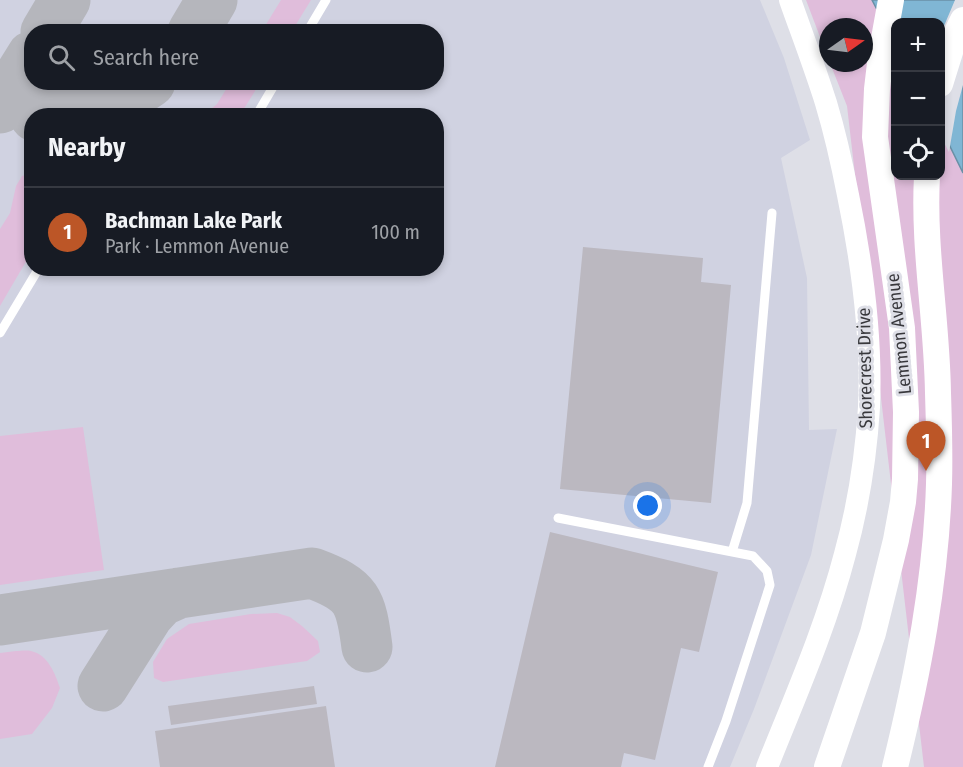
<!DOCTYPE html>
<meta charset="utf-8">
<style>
:root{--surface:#171b24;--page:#242831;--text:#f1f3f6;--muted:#9ea1a6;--line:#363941;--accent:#bc5627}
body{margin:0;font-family:"Fira Sans Condensed",sans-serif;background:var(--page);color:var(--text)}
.controls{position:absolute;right:18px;top:18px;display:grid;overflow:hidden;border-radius:12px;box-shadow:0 3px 9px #0003}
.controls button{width:54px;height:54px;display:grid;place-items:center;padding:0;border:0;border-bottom:2px solid var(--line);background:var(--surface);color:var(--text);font:30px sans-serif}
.compass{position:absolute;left:819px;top:18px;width:54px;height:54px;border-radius:50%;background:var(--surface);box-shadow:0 3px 9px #0003;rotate:76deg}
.you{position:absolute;left:648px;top:506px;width:21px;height:21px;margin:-15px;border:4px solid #fff;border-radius:50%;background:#1a73e8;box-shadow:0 0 0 9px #1a73e833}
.badge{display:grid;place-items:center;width:39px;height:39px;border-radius:50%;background:var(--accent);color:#fff;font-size:20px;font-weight:700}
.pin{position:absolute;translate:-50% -50px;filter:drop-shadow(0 2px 3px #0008)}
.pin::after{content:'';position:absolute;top:32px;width:21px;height:18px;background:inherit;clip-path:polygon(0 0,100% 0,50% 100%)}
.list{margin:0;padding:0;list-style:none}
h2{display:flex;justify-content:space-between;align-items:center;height:78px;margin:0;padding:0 24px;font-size:26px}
h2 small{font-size:20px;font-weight:400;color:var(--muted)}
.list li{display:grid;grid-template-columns:39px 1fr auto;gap:18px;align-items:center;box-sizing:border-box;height:90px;padding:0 24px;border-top:2px solid var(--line)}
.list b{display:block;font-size:22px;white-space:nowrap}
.list p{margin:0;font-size:20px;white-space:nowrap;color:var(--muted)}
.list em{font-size:20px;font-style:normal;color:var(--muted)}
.icon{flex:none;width:33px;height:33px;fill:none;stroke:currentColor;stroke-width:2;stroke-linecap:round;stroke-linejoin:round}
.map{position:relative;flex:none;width:963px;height:767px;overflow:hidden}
.search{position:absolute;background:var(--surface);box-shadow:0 3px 9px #0003;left:24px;top:24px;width:420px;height:66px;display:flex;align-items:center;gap:15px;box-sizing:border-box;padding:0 21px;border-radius:24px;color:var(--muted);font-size:22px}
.panel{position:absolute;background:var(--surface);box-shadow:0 3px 9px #0003;left:24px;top:108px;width:420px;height:168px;border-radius:24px}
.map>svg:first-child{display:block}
</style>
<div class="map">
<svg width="963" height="767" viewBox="0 0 963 767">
<rect width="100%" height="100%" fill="#dedfe7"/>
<path fill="#d0d2e1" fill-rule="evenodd" d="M0,0H760L784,58L810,140L781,158L807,278L809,430L837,429L811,555L754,709L730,767H0ZM32,32H436V82H32ZM32,116H436V268H32Z"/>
<path fill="#e0bddb" d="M281,0H311L292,31H262Z
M806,0H872L895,44L896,176H940L941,128L963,173V767H924L847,106L830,63H864V27H828V58Z
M230,83H260L240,115H204L217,104Z
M31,173V253L0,306V229L10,213L16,186L22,176Z
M83,427L104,570L0,585V436Z
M277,613L290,617L302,626L318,641L320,652L307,661L163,682L154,678L153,662L167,639L189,624L251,614Z
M16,651C20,651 26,650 31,651C48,655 55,673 60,688L52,708L32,734L0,739V653Z"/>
<path fill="#80b6d4" stroke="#6a90a6" stroke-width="1.5" d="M872,0H963V173L941,128L940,22H896L895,44Z"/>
<path fill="#dedfe7" d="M955,0H963V85L956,111L949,152L940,135L941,33Z"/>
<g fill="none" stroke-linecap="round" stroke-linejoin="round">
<path stroke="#b5b6bc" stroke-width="51" d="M46,32L65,0
M193,32L212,0
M0,108L32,56
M35,116L125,95L135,92L150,82
M0,620L312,573C358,590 361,600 367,647
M103,686L148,615L161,601L179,593"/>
</g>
<path fill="#bbb8c0" d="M583,247L703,258L701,282L731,285L711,503L560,489Z
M550,532L718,572L699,652L681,648L655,760L624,753L621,767H495Z
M314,686L317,704L171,725L168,706Z
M326,706L335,767H160L155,731Z"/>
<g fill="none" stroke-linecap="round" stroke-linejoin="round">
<path stroke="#fff" stroke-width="9" d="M307,32L326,0
M256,116L276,82
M0,333L39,268
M558,518L753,556L767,571L770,585L726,721L708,767
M732,552L747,503L772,213"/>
<path stroke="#fff" stroke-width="22" d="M767,767C795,697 826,627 845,554C858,507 866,456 869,407C872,338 862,263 848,195C842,164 835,133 826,103C815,68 802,34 790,0"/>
<path stroke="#fff" stroke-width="26" d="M940,84L955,36L963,20
M827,767L873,633L896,540L903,502L905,479L906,412L902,328L875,137L877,89L881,55L891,0
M895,767C918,674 936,580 939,484C940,454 939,424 938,393C937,320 923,248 927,176"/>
</g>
<g text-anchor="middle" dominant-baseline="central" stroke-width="6" stroke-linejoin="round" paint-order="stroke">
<g font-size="18" fill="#38383c" stroke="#dedfe7">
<text transform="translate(899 334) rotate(-96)">Lemmon Avenue</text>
<text transform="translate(865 368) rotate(-91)">Shorecrest Drive</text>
</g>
</g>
</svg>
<div class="controls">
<button>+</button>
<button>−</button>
<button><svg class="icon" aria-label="locate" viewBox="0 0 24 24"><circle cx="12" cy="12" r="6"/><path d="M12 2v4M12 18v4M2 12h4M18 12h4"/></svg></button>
</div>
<svg class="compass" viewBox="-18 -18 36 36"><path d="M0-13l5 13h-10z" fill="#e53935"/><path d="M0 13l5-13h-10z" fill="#9ea1a6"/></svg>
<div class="you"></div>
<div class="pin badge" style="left:926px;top:471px">1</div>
<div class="search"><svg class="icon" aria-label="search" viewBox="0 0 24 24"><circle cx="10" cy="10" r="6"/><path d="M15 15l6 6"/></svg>Search here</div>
<section class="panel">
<h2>Nearby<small></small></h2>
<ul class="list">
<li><span class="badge">1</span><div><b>Bachman Lake Park</b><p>Park · Lemmon Avenue</p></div><em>100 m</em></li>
</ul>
</section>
</div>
